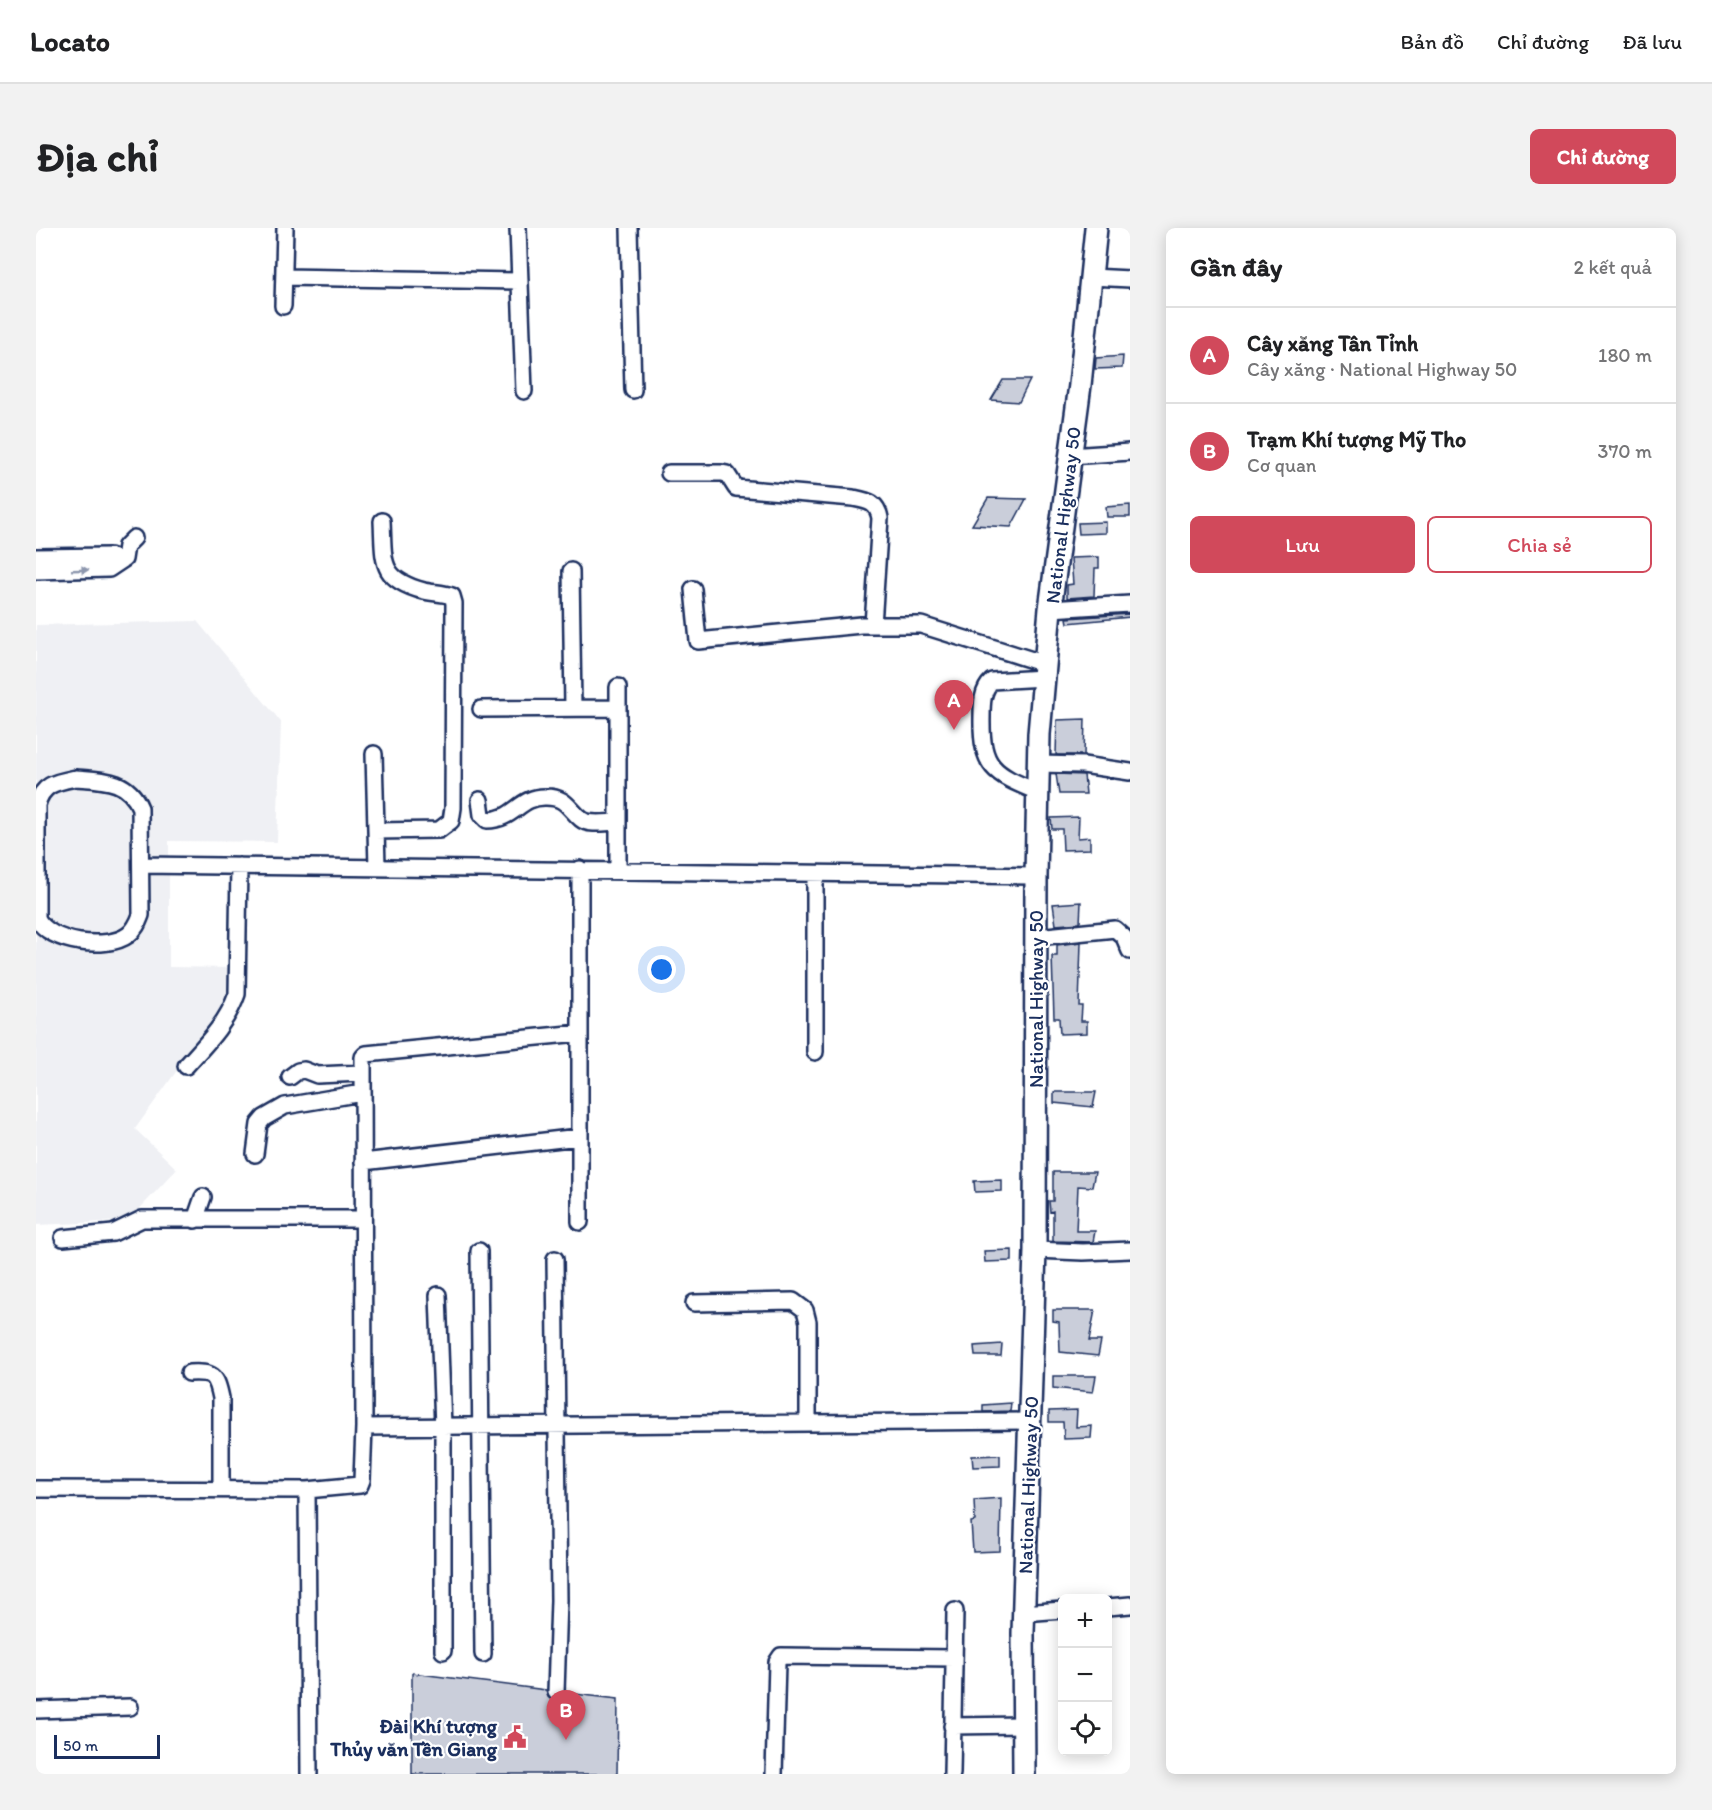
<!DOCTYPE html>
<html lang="vi">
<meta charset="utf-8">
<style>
:root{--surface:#fff;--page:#f2f2f2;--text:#202124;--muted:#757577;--line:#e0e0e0;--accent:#d1495b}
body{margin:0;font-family:Itim,sans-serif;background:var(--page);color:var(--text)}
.controls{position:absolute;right:18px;bottom:18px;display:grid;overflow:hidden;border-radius:9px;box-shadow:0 3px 15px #0003}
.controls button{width:54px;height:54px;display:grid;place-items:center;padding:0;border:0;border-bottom:2px solid var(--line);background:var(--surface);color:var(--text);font:30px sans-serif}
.scale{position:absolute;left:18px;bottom:15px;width:106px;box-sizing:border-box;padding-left:6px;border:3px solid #1b2f5e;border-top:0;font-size:16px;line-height:21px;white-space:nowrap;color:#1b2f5e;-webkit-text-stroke:4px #fff;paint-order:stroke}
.you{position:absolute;left:626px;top:742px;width:21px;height:21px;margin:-15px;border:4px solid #fff;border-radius:50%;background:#1a73e8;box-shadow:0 0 0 9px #1a73e833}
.badge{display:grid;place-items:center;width:39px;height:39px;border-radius:50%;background:var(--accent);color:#fff;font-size:20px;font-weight:700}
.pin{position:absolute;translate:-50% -50px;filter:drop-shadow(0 2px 3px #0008)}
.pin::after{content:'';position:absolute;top:32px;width:21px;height:18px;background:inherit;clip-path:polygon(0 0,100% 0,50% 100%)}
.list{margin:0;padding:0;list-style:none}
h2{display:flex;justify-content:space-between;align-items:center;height:78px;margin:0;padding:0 24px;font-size:26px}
h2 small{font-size:20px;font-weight:400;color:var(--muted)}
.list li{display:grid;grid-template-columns:39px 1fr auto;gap:18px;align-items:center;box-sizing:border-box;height:96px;padding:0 24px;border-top:2px solid var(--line)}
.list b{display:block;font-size:22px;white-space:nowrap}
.list p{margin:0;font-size:20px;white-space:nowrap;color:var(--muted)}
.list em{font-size:20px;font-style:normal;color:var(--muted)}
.actions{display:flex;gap:12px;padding:18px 24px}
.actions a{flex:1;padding:14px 0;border:2px solid var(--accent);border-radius:9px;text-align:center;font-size:21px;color:var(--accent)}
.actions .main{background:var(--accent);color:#fff}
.icon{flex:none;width:33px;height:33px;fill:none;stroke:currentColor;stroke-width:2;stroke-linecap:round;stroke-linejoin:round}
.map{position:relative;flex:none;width:1094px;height:1546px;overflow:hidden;border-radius:9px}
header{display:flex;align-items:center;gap:36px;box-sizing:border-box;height:84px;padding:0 30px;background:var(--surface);border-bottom:2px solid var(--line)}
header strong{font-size:28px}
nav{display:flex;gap:33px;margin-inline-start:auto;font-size:21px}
.intro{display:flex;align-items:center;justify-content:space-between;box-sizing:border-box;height:144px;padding:0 36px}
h1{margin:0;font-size:42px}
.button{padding:15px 27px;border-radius:9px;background:var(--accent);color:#fff;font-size:21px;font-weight:700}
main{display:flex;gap:36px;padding:0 36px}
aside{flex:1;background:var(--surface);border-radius:9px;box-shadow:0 3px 15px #0003}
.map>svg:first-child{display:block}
</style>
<header>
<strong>Locato</strong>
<nav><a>Bản đồ</a><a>Chỉ đường</a><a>Đã lưu</a></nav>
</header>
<div class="intro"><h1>Địa chỉ</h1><a class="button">Chỉ đường</a></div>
<main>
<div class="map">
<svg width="1094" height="1546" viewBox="0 0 1094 1546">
<rect width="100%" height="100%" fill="#fff"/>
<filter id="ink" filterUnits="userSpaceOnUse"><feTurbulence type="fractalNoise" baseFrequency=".0167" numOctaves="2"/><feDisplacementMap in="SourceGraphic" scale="12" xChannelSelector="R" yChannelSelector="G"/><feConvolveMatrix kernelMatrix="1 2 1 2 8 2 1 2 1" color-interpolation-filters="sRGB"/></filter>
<g filter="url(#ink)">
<path fill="#eff0f4" d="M161,393L245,494L241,614L133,613V739L198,740L196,763L190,774L99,901L141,941L92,993L0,997V397Z"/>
<path fill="#caceda" stroke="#1b2f5e" stroke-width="1.5" d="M1087,128L1086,140L1059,141L1060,130Z
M967,152H994L983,174L955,172Z
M952,270L990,271L975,299L936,297Z
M1094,277V289H1071L1070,279Z
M1070,294V305L1043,306L1042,295Z
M1063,329V340H1059L1058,368L1031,370V357L1037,356L1035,330Z
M1094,386V389L1032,395L1031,390Z
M1049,491L1048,527H1020L1021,492Z
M1020,546L1048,547L1050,566H1023Z
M1043,589L1042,610L1054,609V621L1027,622L1026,601H1016L1015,590Z
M1045,674L1044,695L1020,697L1017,676Z
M1045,714L1043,778H1046L1045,793H1051V805L1024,806L1023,790H1018L1016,728H1021V717Z
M1018,864H1060L1057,879L1018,875Z
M1017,944H1059L1056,959L1042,958L1040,1003H1059L1057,1014L1017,1013V983L1014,984L1013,973H1017Z
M966,952V963L939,964L938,953Z
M976,1022V1033L949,1034L948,1023Z
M1017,1082H1059L1053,1113H1065L1062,1128L1024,1124L1023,1094L1017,1093Z
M966,1116L965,1128H939L938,1118Z
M1017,1148H1060L1057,1164L1017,1160Z
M975,1175L974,1183L947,1184V1177Z
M1041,1182L1040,1199L1056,1198L1055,1210L1028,1211L1027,1194H1013V1183Z
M964,1227V1238L937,1239L936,1228Z
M965,1270L964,1323L937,1324L935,1294L939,1293L938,1272Z
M376,1445L510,1462L512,1469L519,1474L525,1472L530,1465L582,1471L581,1546H376Z"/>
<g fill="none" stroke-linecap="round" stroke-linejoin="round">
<g stroke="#1b2f5e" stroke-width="20">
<path id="minor" d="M482,0L488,163
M593,0L597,162
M248,49L484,53
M1055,49L1094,51
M247,78L249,0
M1033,228L1094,224
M633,245H686L691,246L700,260L817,270C832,273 841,274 844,290L837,397
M0,329L73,328L84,332
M0,343L73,341L88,331L90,318L98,310
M535,343L537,480
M657,361L662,413L825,397H885L1009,436
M1014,381L1094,376
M582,459V641
M445,481L582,480
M338,526L341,639
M1002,536L1047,537L1094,544
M40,550C67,552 92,551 104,580L105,687C102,695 99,702 92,707C72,722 13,716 1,690V577C6,556 20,554 40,550Z
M1002,564C957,546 945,539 946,489C946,476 946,462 956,453L1007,450
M444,572L446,587L451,592C479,592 483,568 510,569C530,569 532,580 545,591C553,598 572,594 582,594
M340,603L403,602L415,593L417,580L418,375L416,368C407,365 397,365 388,363C343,351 348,334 346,293
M105,637L1000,648
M1001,709L1079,701L1088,709L1094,723
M779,824V647
M150,838C170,816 191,795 201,766L203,638
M254,849L262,843L268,842L281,847L325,845
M219,926L223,896L228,890L249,878L326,865
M327,934L543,909
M159,992L167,969
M544,994V641
M27,1010L77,1005L106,991H327
M999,1022L1047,1024L1094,1022
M443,1023L447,1426
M519,1031L523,1372L520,1464
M402,1067L407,1199V1423
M658,1075L757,1073L769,1082L772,1094V1194
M153,1145C177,1144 180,1146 185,1170V1261
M328,1199L994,1193
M0,1261L271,1262L324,1257L326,1252L328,1199L327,829L330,826L543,805
M271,1262L273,1546
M1072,1379L1094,1377
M988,1385L1026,1382
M0,1482L94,1479
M916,1498L987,1497
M738,1546L741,1434L745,1428L918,1430
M916,1546L919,1383"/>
</g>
<g stroke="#1b2f5e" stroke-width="26">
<path id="highway" d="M988,1546L987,1405L999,1022L1000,648L1003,506L1014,381L1044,157L1060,0"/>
</g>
<use href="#minor" stroke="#fff" stroke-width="15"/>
<use href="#highway" stroke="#fff" stroke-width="21"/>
</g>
<defs><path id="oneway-solid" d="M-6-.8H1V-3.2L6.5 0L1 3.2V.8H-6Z" transform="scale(1.5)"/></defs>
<use fill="#8d97ae" href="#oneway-solid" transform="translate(44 342) rotate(-2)"/>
</g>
<defs>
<g id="civic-bare" transform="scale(1.8)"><path d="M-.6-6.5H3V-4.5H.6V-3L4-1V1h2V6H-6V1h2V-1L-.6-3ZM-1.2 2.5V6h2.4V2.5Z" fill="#d1495b" stroke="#fff" stroke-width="2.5" paint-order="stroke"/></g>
</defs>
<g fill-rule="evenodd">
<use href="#civic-bare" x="479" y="1509"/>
</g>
<g text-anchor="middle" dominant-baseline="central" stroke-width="4.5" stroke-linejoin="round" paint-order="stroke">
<g font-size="20" fill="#1b2f5e" stroke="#fff">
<text transform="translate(1027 287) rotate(-83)">National Highway 50</text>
<text transform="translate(1000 771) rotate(-90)">National Highway 50</text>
<text transform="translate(992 1257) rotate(-88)">National Highway 50</text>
</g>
<g font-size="20" font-weight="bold" fill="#1b2f5e" stroke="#fff" text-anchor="end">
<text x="461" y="1498">Đài Khí tượng<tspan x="461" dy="23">Thủy văn Tền Giang</tspan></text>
</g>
</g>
</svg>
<div class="controls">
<button>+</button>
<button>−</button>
<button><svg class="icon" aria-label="locate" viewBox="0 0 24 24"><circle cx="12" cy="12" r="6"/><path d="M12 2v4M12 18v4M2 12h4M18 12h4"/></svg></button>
</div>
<div class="scale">50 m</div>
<div class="you"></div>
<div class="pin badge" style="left:918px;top:502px">A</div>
<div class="pin badge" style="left:530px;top:1512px">B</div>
</div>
<aside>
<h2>Gần đây<small>2 kết quả</small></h2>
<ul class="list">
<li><span class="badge">A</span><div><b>Cây xăng Tân Tỉnh</b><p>Cây xăng · National Highway 50</p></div><em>180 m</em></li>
<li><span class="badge">B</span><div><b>Trạm Khí tượng Mỹ Tho</b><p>Cơ quan</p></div><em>370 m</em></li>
</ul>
<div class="actions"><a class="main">Lưu</a><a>Chia sẻ</a></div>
</aside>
</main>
